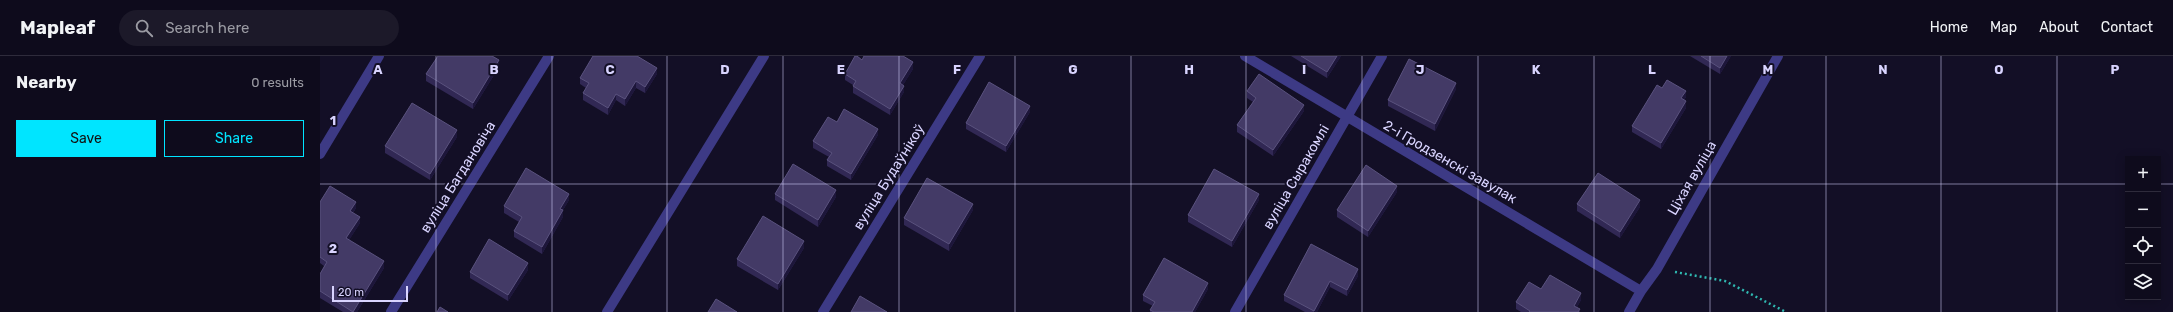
<!DOCTYPE html>
<meta charset="utf-8">
<style>
:root{--surface:#0e0b1c;--page:#1c1929;--text:#f1f3f6;--muted:#9b9ba3;--line:#2e2b3b;--accent:#00e5ff}
body{margin:0;font-family:Rubik,sans-serif;background:var(--page);color:var(--text)}
.controls{position:absolute;right:12px;bottom:12px;display:grid;overflow:hidden;border-radius:0px;box-shadow:0 2px 10px #0003}
.controls button{width:36px;height:36px;display:grid;place-items:center;padding:0;border:0;border-bottom:1px solid var(--line);background:var(--surface);color:var(--text);font:20px sans-serif}
.scale{position:absolute;left:12px;bottom:10px;width:76px;box-sizing:border-box;padding-left:4px;border:2px solid #d9d4ff;border-top:0;font-size:11px;line-height:14px;white-space:nowrap;color:#d9d4ff;-webkit-text-stroke:3px #130f26;paint-order:stroke}
.list{margin:0;padding:0;list-style:none}
h2{display:flex;justify-content:space-between;align-items:center;height:52px;margin:0;padding:0 16px;font-size:17px}
h2 small{font-size:13px;font-weight:400;color:var(--muted)}
.actions{display:flex;gap:8px;padding:12px 16px}
.actions a{flex:1;padding:9px 0;border:1px solid var(--accent);border-radius:0px;text-align:center;font-size:14px;color:var(--accent)}
.actions .main{background:var(--accent);color:#111}
.icon{flex:none;width:22px;height:22px;fill:none;stroke:currentColor;stroke-width:2;stroke-linecap:round;stroke-linejoin:round}
.map{position:relative;flex:none;width:1853px;height:256px;overflow:hidden}
header{display:flex;align-items:center;gap:24px;box-sizing:border-box;height:56px;padding:0 20px;background:var(--surface);border-bottom:1px solid var(--line)}
header strong{font-size:19px}
nav{display:flex;gap:22px;margin-inline-start:auto;font-size:14px}
.search{width:280px;height:36px;background:var(--page);display:flex;align-items:center;gap:10px;box-sizing:border-box;padding:0 14px;border-radius:22px;color:var(--muted);font-size:15px}
main{display:flex}
aside{flex:1;background:var(--surface)}
.map>svg:first-child{display:block}
</style>
<header>
<strong>Mapleaf</strong>
<div class="search"><svg class="icon" aria-label="search" viewBox="0 0 24 24"><circle cx="10" cy="10" r="6"/><path d="M15 15l6 6"/></svg>Search here</div>
<nav><a>Home</a><a>Map</a><a>About</a><a>Contact</a></nav>
</header>
<main>
<aside>
<h2>Nearby<small>0 results</small></h2>
<ul class="list">
</ul>
<div class="actions"><a class="main">Save</a><a>Share</a></div>
</aside>
<div class="map">
<svg width="1853" height="256" viewBox="0 0 1853 256">
<rect width="100%" height="100%" fill="#130f26"/>
<g fill="none" stroke-linecap="round" stroke-linejoin="round">
<path stroke="#2fb8b0" stroke-width="2.5" stroke-dasharray="2 3" stroke-linecap="butt" d="M1355,216L1405,225L1466,256"/>
<path stroke="#3d3a85" stroke-width="10" d="M925,0L1321,235
M0,98L59,0
M71,256L229,0
M287,256L444,0
M503,256L660,0
M915,256L1062,0
M1309,256L1321,235L1337,213L1458,0"/>
</g>
<path fill="#312854" d="M971,0H1021L1007,22Z
M1370,0H1411L1400,18Z
M542,4L593,13L583,29L584,36L570,59L533,37V29L525,24V18Z
M179,11L153,53L106,25V18Z
M337,18L325,37L316,32L305,50L296,44L288,59L263,44V37L266,32L260,28V22Z
M1342,32L1366,41L1364,44L1366,52L1341,93L1312,76V70Z
M1136,33L1115,75L1068,50V44Z
M927,35L984,55L953,100L917,76V69L933,46L927,42Z
M710,56L686,96L646,73V67Z
M517,66L558,79L531,124L507,110V104L509,101L493,92V85Z
M137,81L110,124L65,97V90Z
M1077,136L1048,181L1017,161V154Z
M455,138L516,141L498,171L455,144Z
M249,144L243,154V161L222,198L194,181V175L199,166L184,157V150Z
M939,144L912,191L868,166V159Z
M0,146L36,152L33,157L40,167L29,184L64,212L37,256H23L0,242V218L4,210L0,207Z
M1257,148L1320,151L1300,182L1257,155Z
M653,154L629,195L584,169V162Z
M991,188L1038,220L1027,240L1010,231L997,256H985L964,245V239Z
M484,192L458,234L417,210V203Z
M208,214L188,245L150,222V216Z
M888,233L875,256H830V254L833,250L823,245V239Z
M1221,233L1261,244L1257,251L1260,256H1201L1196,253V246Z"/>
<path fill="#1d163a" d="M1017,0H1021L1007,22V16Z
M1407,0H1411L1400,18V12Z
M179,4V11L153,53V47Z
M593,6V13L580,34V27Z
M337,12V18L325,37V31Z
M316,25V32L305,50V43Z
M1136,27V33L1115,75V68Z
M584,30V36L570,59V53Z
M1366,35V41L1361,49V42Z
M296,38V44L288,59V52Z
M1366,45V52L1341,93V87Z
M984,49V55L953,100V94Z
M710,50V56L686,96V90Z
M558,73V79L531,124V118Z
M137,74V81L110,124V118Z
M1077,130V136L1048,181V175Z
M516,134V141L498,171V164Z
M249,138V144L240,159V153Z
M939,138V144L912,191V185Z
M1320,144V151L1300,182V176Z
M36,146V152L30,161V155Z
M653,148V154L629,195V188Z
M243,154V161L222,198V191Z
M40,161V167L26,189V182Z
M484,185V192L458,234V228Z
M64,205V212L37,256H33Z
M208,207V214L188,245V239Z
M1038,213V220L1027,240V234Z
M1010,225V231L997,256H994V255Z
M888,227V233L875,256H872Z
M1261,237V244L1254,256V250Z"/>
<path fill="#433a66" stroke="#5a527e" d="M118,0H172L179,4L153,47L106,18Z
M273,0H317L337,12L325,31L316,25L305,43L296,38L288,52L263,37L269,27L260,22Z
M535,0H537L542,4L544,0H583L593,6L580,27L584,30L570,53L533,30L536,25L525,18Z
M981,0H1017L1007,16Z
M1381,0H1407L1400,12Z
M1089,3L1136,27L1115,68L1068,44Z
M939,18L984,49L953,94L917,69L936,42L927,35Z
M1347,24L1366,35L1361,42L1366,45L1341,87L1312,70L1337,29L1342,32Z
M669,26L710,50L686,90L646,67Z
M92,47L137,74L110,118L65,90Z
M524,53L558,73L531,118L507,104L512,97L493,85L508,61L517,66Z
M473,108L516,134L498,164L455,138Z
M1046,109L1077,130L1048,175L1017,154Z
M206,112L249,138L240,153L243,154L222,191L194,175L202,161L184,150Z
M894,113L939,138L912,185L868,159Z
M1278,117L1320,144L1300,176L1257,148Z
M607,122L653,148L629,188L584,162Z
M10,130L36,146L30,155L40,161L26,182L64,205L33,256L0,235V218L7,206L0,201V146Z
M443,160L484,185L458,228L417,203Z
M169,183L208,207L188,239L150,216Z
M991,188L1038,213L1027,234L1010,225L994,255L964,239Z
M844,202L888,227L872,256H834L830,254L835,246L823,239Z
M1230,219L1261,237L1254,250L1260,253L1258,256H1209L1210,255L1196,246L1209,226L1221,233Z
M540,240L567,256H531Z
M396,243L417,256H388Z
M120,251L128,256H117Z"/>
<path fill="none" stroke="#d9d4ff" stroke-width="1" stroke-opacity="0.55" d="M116,0V256M232,0V256M347,0V256M463,0V256M579,0V256M695,0V256M811,0V256M926,0V256M1042,0V256M1158,0V256M1274,0V256M1390,0V256M1506,0V256M1621,0V256M1737,0V256M0,128H1808M1838,128H1853"/>
<g text-anchor="middle" dominant-baseline="central" stroke-width="4" stroke-linejoin="round" paint-order="stroke">
<g font-size="14" fill="#d9d4ff" stroke="#130f26">
<text transform="translate(1130 106) rotate(30)">2-і Гродзенскі завулак</text>
<text transform="translate(138 121) rotate(-58)">вуліца Багдановіча</text>
<text transform="translate(569 121) rotate(-58)">вуліца Будаўнікоў</text>
<text transform="translate(976 121) rotate(-60)">вуліца Сыракомлі</text>
<text transform="translate(1372 122) rotate(-60)">Ціхая вуліца</text>
</g>
</g>
<g font-size="13" text-anchor="middle" font-weight="bold" fill="#d9d4ff" stroke="#130f26" stroke-width="4" stroke-linejoin="round" paint-order="stroke">
<text x="58" y="18">A</text>
<text x="174" y="18">B</text>
<text x="290" y="18">C</text>
<text x="405" y="18">D</text>
<text x="521" y="18">E</text>
<text x="637" y="18">F</text>
<text x="753" y="18">G</text>
<text x="869" y="18">H</text>
<text x="984" y="18">I</text>
<text x="1100" y="18">J</text>
<text x="1216" y="18">K</text>
<text x="1332" y="18">L</text>
<text x="1448" y="18">M</text>
<text x="1563" y="18">N</text>
<text x="1679" y="18">O</text>
<text x="1795" y="18">P</text>
<text x="13" y="69">1</text>
<text x="13" y="197">2</text>
</g>
</svg>
<div class="controls">
<button>+</button>
<button>−</button>
<button><svg class="icon" aria-label="locate" viewBox="0 0 24 24"><circle cx="12" cy="12" r="6"/><path d="M12 2v4M12 18v4M2 12h4M18 12h4"/></svg></button>
<button><svg class="icon" aria-label="layers" viewBox="0 0 24 24"><path d="M12 4l9 5-9 5-9-5zM3 14l9 5 9-5"/></svg></button>
</div>
<div class="scale">20 m</div>
</div>
</main>
